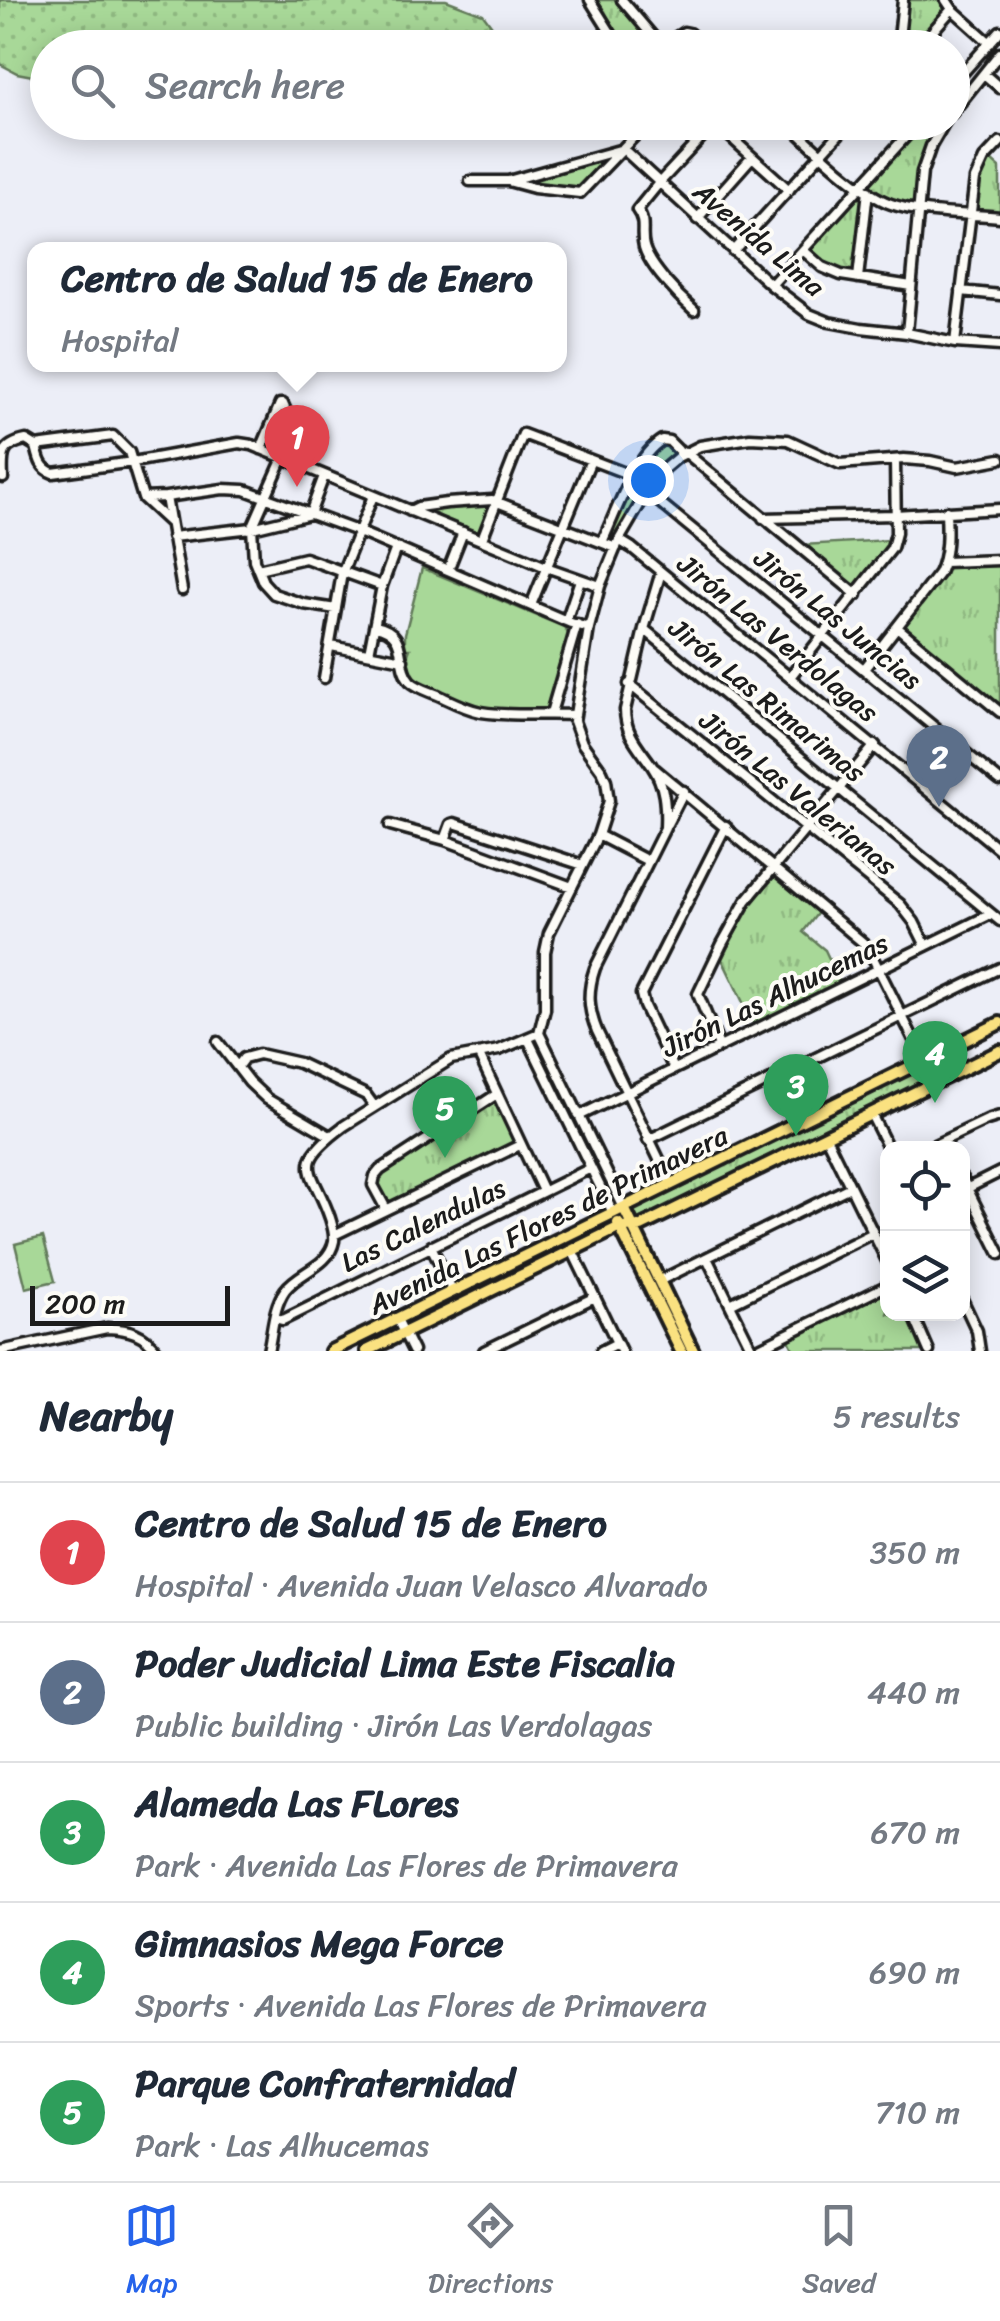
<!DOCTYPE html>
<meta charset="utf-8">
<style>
:root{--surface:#fff;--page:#f6f6f7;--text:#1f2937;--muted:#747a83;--line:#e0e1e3;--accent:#2563eb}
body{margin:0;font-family:Sriracha,sans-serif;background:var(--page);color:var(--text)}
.controls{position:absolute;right:30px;bottom:30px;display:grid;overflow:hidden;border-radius:20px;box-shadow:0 5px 25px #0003}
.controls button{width:90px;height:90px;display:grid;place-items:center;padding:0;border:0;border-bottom:2px solid var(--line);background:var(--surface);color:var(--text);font:50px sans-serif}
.scale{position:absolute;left:30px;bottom:25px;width:200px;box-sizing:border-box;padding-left:10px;border:5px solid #1c1c1c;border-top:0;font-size:28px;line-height:35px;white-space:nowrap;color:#1c1c1c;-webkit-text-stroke:8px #fdfcf7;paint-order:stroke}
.you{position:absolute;left:648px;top:480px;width:35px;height:35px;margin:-25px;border:8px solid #fff;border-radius:50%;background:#1a73e8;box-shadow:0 0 0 15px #1a73e833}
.badge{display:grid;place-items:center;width:65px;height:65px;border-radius:50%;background:var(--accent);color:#fff;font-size:32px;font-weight:700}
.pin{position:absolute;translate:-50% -82px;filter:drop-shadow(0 2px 5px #0008)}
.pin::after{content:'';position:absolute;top:52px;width:35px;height:30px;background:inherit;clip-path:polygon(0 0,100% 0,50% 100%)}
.popup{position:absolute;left:27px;top:242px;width:540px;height:130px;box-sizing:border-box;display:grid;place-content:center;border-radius:20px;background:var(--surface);filter:drop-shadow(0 2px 8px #0005);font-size:32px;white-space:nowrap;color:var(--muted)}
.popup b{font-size:38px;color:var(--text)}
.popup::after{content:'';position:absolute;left:50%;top:100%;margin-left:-20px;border:20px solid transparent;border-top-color:var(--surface)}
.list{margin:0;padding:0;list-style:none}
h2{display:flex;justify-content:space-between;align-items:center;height:130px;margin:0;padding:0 40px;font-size:42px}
h2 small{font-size:32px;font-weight:400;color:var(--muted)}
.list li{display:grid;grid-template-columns:65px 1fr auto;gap:30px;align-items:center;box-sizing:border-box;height:140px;padding:0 40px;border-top:2px solid var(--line)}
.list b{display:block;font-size:38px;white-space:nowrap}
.list p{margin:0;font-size:32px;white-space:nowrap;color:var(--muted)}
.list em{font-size:32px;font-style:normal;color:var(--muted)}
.icon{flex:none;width:55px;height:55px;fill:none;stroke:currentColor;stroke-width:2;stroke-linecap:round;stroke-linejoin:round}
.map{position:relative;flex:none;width:1000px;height:1351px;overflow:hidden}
.search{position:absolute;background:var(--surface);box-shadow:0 5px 25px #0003;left:30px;right:30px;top:30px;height:110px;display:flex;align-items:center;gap:25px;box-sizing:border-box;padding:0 35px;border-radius:55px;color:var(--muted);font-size:38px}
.sheet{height:830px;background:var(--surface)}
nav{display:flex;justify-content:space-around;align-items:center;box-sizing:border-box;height:140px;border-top:2px solid var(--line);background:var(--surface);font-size:28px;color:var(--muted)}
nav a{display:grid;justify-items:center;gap:5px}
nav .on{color:var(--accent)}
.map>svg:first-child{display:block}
</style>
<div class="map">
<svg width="1000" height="1351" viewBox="0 0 1000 1351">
<defs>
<pattern id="grass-dots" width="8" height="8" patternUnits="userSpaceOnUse" patternTransform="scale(2.5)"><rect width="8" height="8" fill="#a8d898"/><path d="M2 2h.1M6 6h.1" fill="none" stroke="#90b982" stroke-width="1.8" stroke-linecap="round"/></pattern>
<pattern id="park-tufts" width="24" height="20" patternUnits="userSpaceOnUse" patternTransform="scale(2.5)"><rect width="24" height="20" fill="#a8d898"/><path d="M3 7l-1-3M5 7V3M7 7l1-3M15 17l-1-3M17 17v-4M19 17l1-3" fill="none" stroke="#90b982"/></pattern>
</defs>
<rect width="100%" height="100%" fill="#eceef7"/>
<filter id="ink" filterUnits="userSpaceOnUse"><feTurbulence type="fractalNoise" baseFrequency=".01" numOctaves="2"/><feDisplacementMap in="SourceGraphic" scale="20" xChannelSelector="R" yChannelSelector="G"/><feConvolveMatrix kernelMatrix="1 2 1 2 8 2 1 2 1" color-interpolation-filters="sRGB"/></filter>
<g filter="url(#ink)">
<path fill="url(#grass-dots)" stroke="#627a5a" stroke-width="2.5" d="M0,0H446L483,14L507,47L48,48L47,78H43L17,73L0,64Z
M610,1219L615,1225L407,1326L405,1320Z"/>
<path fill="url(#park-tufts)" stroke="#627a5a" stroke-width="2.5" d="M593,0H618L657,45L653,47H622Z
M906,0H942L949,9L914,47L900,48Z
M924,123H942L934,134L916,206C897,204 881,198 867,186Z
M606,157L608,160L578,191L528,186V177Z
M991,160L1000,168V216L975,214C976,194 976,175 991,160Z
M861,190L865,193L855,276L833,268L809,249Z
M663,442L670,445L676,452C648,468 629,515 614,543L608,542L607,540C620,511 637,460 663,442Z
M493,501L481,534L419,508Z
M889,540L885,551L854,588L801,545Z
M947,565H1000V706L903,627L935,587Z
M777,874L820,910L803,932L825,950L840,982L754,1025L722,959L749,906Z
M923,1065L930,1079L637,1222L632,1208Z
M493,1100L497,1102L516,1143L388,1204L376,1184L383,1173Z
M887,1291L888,1314H907L923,1351H794L789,1340Z"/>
<path fill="#a8d898" stroke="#627a5a" stroke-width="2.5" d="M422,568L564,627L571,638L550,709C535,714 502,715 486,711C476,709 465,703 456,700C432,691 395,683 410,649H405V634Z
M43,1237L55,1281L26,1288L15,1244Z"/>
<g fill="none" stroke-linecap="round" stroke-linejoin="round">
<g stroke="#1c1c1c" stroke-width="15">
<path id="minor" d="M590,0L620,48
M622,0L661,46
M946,0L952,9L990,43
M659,48L684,32L689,33L705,48
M898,48L903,0
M918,48L952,9
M984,74L1000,88
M952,85L1000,31
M952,113L1000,53
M787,122C812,146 860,193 891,204C919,214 969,214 1000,217
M715,123L789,190
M470,181H508L623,149L771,285L809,314L829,322L861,328L907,333L955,343L1000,346
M508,181L534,188L580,193L648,122
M697,219L752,157
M803,250L822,267L841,275L911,286
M733,251L850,122
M858,278L868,191
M771,285L919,122
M961,291L1000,295
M694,310C678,296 650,267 644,247C640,232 647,223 637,210L659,183L716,122
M907,333L922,172L931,146L945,122
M955,343L975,179L984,159L1000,142
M283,404L304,451L307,468
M36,446C39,458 40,468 53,473L133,462L239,443L252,445L546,567L600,586
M261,449L280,404H283
M685,452L857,595
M283,458L252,528L254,560L263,582L274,594L304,604L336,609
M3,478C2,455 1,445 26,440L36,446L113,436L129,452L143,498L170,523
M647,492L1000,781
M166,497L182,590
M143,498L166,497L223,489L245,490L357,531L571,623L589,628
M410,511L418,507L447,503L492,500L616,548
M763,518L895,515L1000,509
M172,537L252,528L310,514L324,476
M482,539L523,434L633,476
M619,540L632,548L1000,850
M602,542C616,513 634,457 662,440L669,441L678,450
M944,562L1000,560
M258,569L305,558L382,586
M448,570L463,532
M661,572L644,629L625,710C625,734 639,747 652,766C665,785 666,806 665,828L595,968C587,991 588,1009 597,1031L671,1184
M531,605L591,460
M566,621L580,580
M375,626C411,633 394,663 410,681C417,688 429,691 438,695C451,701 466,709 481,712C508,717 546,713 575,715
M898,628L1000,712
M644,629L1000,921
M331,646L403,660
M369,653L382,586L396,548
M864,669L939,573C948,553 947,533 946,511
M790,677L892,548L896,533L895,460
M324,678L342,573L373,496
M629,684L900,904L914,922L926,946
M551,713L577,624
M655,769L867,946L935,1082
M667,824L684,791
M390,825L445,840L572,887
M598,835L648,861
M445,840L451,824L454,823L583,865
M539,1033L624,1208
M528,1039L613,1213
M218,1042L249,1082L267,1099L330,1136
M719,1046L698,994L722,944L746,901L875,745
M479,1055L543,1191
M238,1066L244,1058L259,1054L299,1063L366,1095L374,1106
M674,1069L644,1006L641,994L726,826
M871,1114L888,1148
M579,1116L991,914
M826,1137L888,1263
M648,1140L1000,968
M928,1148L987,1120L1000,1116
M962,1178L1000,1254
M968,1188L1000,1172
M386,1209L373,1185L375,1176L380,1170L497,1094
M334,1235L520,1145
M431,1246L453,1292
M572,1250L621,1351
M707,1258L753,1351L888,1285
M659,1281L850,1187
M962,1299L977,1331L980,1351
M730,1304L873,1233
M913,1314L929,1351
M275,1318L283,1320L591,1168
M397,1319L413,1351
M0,1351L107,1328C129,1329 144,1333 157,1351
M268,1351C273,1331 273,1307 285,1290C299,1271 329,1267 334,1241C335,1233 332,1225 330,1218C313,1168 289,1167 344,1126L451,1059L499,1050L539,1033L545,1009V952L549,933L598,835L609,801L606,780L602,771L582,743L574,721L589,628L600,586L619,540L647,492L665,468L678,457L700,446L750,438L788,440L840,464L904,459L930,461L957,467L1000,459
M484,1351L595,1297
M601,1351L617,1343"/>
</g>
<g stroke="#1c1c1c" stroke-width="18">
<path id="major" d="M624,1208L693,1351
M618,1223L681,1351
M331,1351L1000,1023
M367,1351L620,1227L641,1226L1000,1051"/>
</g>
<use href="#minor" stroke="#fdfcf7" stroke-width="8"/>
<use href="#major" stroke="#fae180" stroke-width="10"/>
</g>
</g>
<g text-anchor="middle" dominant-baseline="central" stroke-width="8" stroke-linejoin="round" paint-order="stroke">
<g font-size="28" fill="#1c1c1c" stroke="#fdfcf7">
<text transform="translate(759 239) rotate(40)">Avenida Lima</text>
<text transform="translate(838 619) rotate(39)">Jirón Las Juncias</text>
<text transform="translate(778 638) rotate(39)">Jirón Las Verdolagas</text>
<text transform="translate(767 700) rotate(39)">Jirón Las Rimarimas</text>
<text transform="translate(798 793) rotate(39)">Jirón Las Valerianas</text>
<text transform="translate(775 995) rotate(-26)">Jirón Las Alhucemas</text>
<text transform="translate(548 1220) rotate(-26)">Avenida Las Flores de Primavera</text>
<text transform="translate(423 1225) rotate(-26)">Las Calendulas</text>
</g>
</g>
</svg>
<div class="controls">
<button><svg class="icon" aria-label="locate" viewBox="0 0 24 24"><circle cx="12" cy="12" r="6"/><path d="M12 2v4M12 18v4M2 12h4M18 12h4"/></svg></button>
<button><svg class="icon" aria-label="layers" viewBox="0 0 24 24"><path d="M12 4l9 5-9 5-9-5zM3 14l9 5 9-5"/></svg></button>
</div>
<div class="scale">200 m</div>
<div class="you"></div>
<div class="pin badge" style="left:297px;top:487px;background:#e0444e">1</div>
<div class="popup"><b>Centro de Salud 15 de Enero</b>Hospital</div>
<div class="pin badge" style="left:939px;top:807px;background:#5c6f8a">2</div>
<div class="pin badge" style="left:796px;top:1136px;background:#2e9e5b">3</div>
<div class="pin badge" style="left:935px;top:1103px;background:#2e9e5b">4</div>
<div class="pin badge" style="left:445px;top:1158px;background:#2e9e5b">5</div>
<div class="search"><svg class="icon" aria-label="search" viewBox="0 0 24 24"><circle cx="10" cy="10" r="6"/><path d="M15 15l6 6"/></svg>Search here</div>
</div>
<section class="sheet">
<h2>Nearby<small>5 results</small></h2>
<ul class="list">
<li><span class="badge" style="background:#e0444e">1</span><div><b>Centro de Salud 15 de Enero</b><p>Hospital · Avenida Juan Velasco Alvarado</p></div><em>350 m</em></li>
<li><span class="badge" style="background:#5c6f8a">2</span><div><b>Poder Judicial Lima Este Fiscalia</b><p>Public building · Jirón Las Verdolagas</p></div><em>440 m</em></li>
<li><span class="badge" style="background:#2e9e5b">3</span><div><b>Alameda Las FLores</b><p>Park · Avenida Las Flores de Primavera</p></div><em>670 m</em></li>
<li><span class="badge" style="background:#2e9e5b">4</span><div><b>Gimnasios Mega Force</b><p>Sports · Avenida Las Flores de Primavera</p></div><em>690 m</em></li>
<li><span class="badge" style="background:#2e9e5b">5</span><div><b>Parque Confraternidad</b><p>Park · Las Alhucemas</p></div><em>710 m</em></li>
</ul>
</section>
<nav>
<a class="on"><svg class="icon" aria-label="map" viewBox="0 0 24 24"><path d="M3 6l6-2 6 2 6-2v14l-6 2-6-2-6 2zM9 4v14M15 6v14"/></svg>Map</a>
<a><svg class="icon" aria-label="directions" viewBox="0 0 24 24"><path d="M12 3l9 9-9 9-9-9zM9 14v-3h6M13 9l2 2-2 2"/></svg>Directions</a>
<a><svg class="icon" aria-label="saved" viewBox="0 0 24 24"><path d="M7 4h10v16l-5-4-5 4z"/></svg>Saved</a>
</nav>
